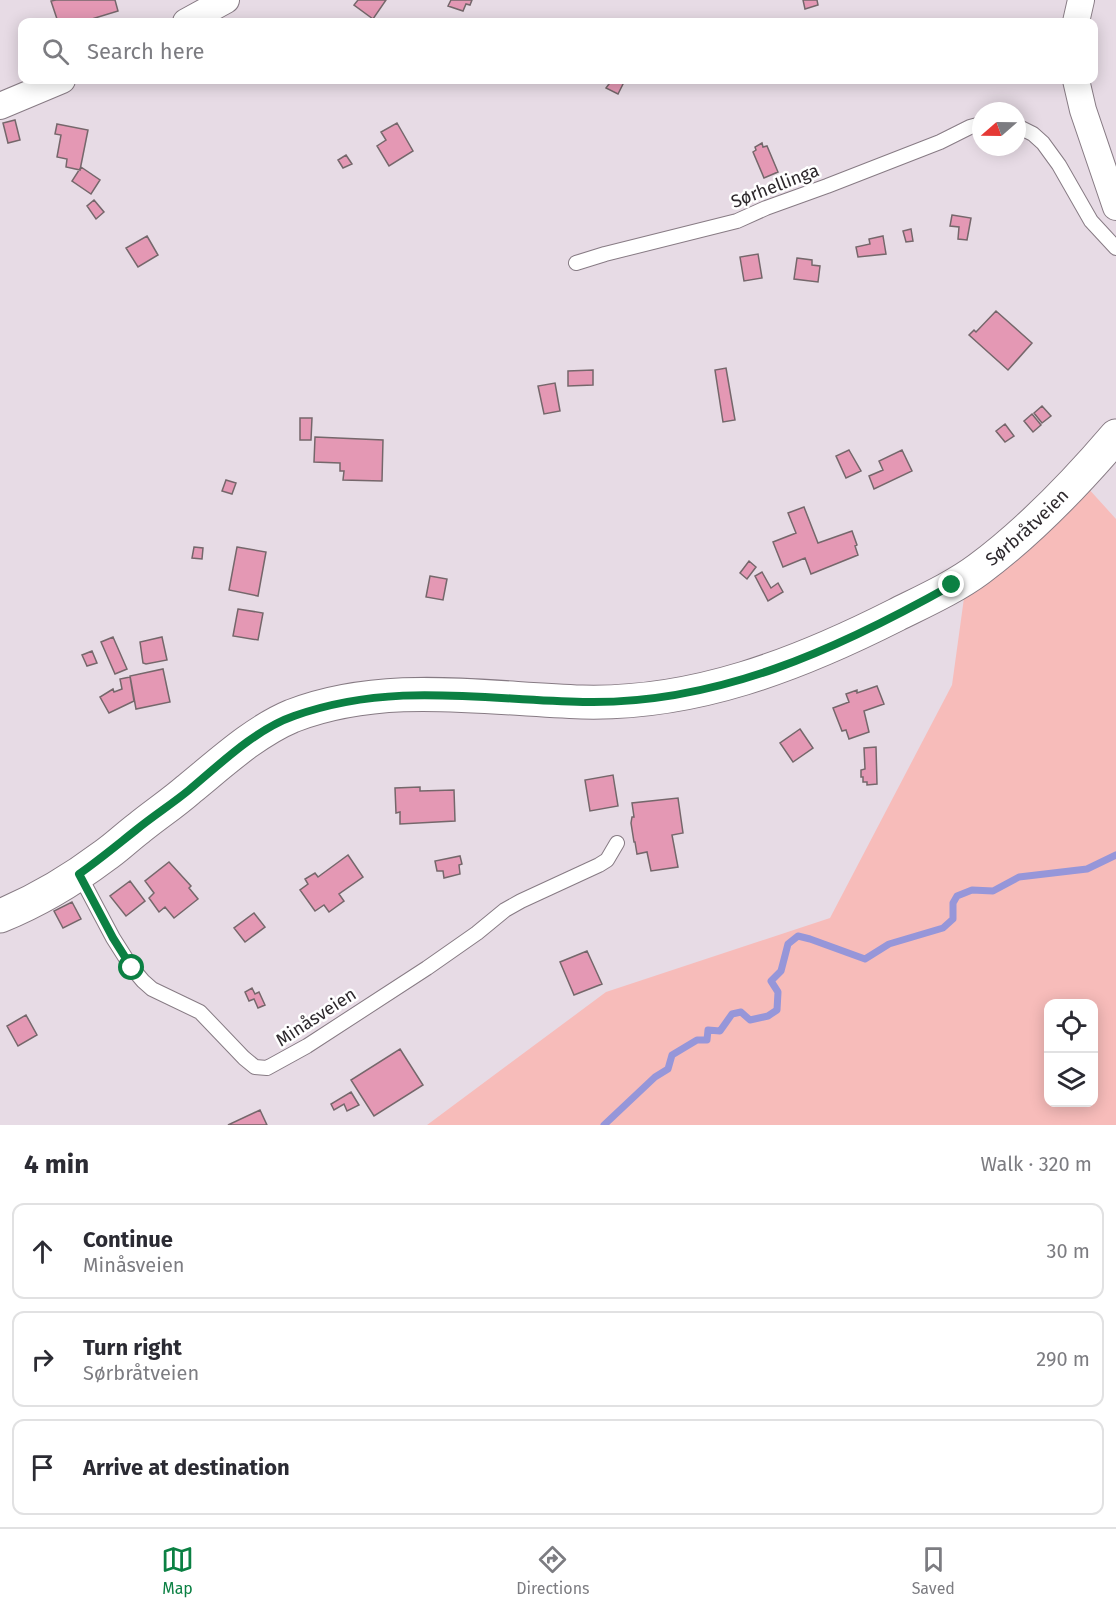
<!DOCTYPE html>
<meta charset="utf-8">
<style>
:root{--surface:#fff;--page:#f7f7f7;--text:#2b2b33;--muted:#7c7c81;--line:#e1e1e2;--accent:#0b8043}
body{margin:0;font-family:"Fira Sans",sans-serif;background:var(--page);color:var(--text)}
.controls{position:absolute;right:18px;bottom:18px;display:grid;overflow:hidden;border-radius:12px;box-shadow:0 3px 15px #0003}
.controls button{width:54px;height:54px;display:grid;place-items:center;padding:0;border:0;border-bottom:2px solid var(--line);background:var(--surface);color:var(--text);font:30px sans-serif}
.compass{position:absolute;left:972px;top:102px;width:54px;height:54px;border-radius:50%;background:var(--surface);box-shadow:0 3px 15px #0003;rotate:250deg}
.stop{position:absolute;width:18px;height:18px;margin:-14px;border:4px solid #0b8043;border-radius:50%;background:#fff}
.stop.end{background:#0b8043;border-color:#fff;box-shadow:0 2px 6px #0008}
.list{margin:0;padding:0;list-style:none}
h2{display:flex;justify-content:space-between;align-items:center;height:78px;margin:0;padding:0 24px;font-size:26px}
h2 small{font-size:20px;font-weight:400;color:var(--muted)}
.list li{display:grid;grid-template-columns:39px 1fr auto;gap:18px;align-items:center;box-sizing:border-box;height:96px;margin:0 12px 12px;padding:0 12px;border:2px solid var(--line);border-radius:12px}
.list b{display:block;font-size:22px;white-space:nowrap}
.list p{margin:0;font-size:20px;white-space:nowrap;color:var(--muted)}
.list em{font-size:20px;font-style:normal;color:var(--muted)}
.icon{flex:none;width:33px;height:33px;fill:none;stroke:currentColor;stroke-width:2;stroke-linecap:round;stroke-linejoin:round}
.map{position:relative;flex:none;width:1116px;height:1125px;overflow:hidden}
.search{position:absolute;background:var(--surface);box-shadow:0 3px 15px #0003;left:18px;right:18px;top:18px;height:66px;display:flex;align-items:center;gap:15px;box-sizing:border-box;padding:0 21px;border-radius:12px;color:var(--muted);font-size:22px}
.sheet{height:402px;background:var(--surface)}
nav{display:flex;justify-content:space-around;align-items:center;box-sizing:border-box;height:84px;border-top:2px solid var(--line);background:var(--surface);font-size:16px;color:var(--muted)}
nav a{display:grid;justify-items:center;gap:3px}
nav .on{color:var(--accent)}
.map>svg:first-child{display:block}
</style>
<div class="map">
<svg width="1116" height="1125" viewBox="0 0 1116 1125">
<rect width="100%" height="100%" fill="#e7dbe5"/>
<path fill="#f7bcba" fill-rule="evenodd" d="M1068,466L1116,519V1125H427L606,992L830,918L952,685L968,569ZM1048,1004H1094V1102H1048Z"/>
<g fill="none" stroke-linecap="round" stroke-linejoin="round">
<path stroke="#9696d9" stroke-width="7" d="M604,1125L655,1077L668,1069L672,1055L697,1040H707L708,1030L720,1031L732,1014L741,1012L750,1020L768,1016L777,1010L778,992L771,981L781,971L788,944L798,936L810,939L865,959L889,944L943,928L953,919V903L957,896L972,890L993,891L1019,877L1087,869L1116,855"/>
</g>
<path fill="#e498b4" stroke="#75676b" stroke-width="1.5" d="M56,0H115L118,11L82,22H58L51,1Z
M358,0H386L373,19L354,5Z
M451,0H472L470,5L466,4L463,11L448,6Z
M803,0H817L818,5L805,9Z
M601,80H625L618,94L606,88L609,84Z
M15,120L20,140L8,143L3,123Z
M397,123L413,151L389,166L377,146L386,140L381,132Z
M57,124L88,130L80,170L66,167L67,159L57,157L61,135L55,134Z
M762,143L763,147L767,146L778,172L764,178L753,152L756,150L755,147Z
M346,155L352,164L343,168L338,160Z
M81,167L100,180L91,194L72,181Z
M94,200L104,212L96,219L87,206Z
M952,215L971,218L967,240L958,239L959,227L950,226Z
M911,229L913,241L906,242L903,231Z
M147,236L158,255L138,267L126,248Z
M883,236L886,254L858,257L856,247L870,244L869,239Z
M758,254L762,278L744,281L740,257Z
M797,258L812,260V265L820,266L818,282L794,279Z
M996,311L1032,343L1008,370L969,335L974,330L976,332Z
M726,368L735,420L723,422L715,370Z
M593,370V385L568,386V371Z
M555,383L560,411L544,414L538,386Z
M1042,406L1051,416L1042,423L1034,413Z
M1032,414L1041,425L1033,432L1024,421Z
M300,418H312L311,440H300Z
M1005,424L1014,436L1005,442L996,431Z
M315,437L383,440L382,481L343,480L344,471H340V463L314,462Z
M849,450L861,471L846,478L836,456Z
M902,450L912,471L874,489L869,476L883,470L879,461Z
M226,480L236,483L232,494L222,491Z
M804,507L818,543L852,531L857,545L855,546L858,555L811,574L805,558L783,567L773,542L796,533L788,513Z
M194,547L203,548L202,559L192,558Z
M237,547L266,552L258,596L229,590Z
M749,561L756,567L747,579L740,573Z
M762,572L771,588L778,583L783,592L768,601L755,576Z
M430,576L447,579L443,600L426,597Z
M238,609L263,613L258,640L233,636Z
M113,637L127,669L115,674L101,642Z
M162,637L167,660L146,664L143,663L140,642Z
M92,651L97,663L87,666L82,655Z
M163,669L170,702L136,709L130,676Z
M130,677L134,701L109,713L100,697L113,689L114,692L122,689L120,679Z
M877,686L884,704L864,711L869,732L849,739L846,730L842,731L833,708L849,702L846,694L857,690V693Z
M800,729L813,748L793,762L780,743Z
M876,747L877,784L867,785V782H863V777H861V770L865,769L864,748Z
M613,775L618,806L590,811L585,780Z
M420,787V791L454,790L455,821L400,824V812L396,813L395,788Z
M678,798L683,833L672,835L678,867L651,871L647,852L637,854L635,842H634L631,823L632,817H634L632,803Z
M348,855L363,877L339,894L344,901L329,912L324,905L315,911L300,890L308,884L305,879L315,873L318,877Z
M460,856L462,864L459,865L460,874L444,878L443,871H437L435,861Z
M169,862L191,886L189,888L198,899L174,918L165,907L159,912L149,898L154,893L145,881Z
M130,881L145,901L126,916L110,896Z
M72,902L81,919L63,928L54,911Z
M254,913L265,927L245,942L234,928Z
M587,951L602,984L574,995L560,962Z
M252,988L255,994L259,992L265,1005L258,1008L254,999L249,1001L245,992Z
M26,1015L37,1035L18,1046L7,1026Z
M400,1049L423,1085L374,1116L351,1080Z
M351,1092L359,1105L347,1111L344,1104L334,1110L331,1104Z
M260,1110L267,1125H228Z"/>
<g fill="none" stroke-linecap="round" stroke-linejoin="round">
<g stroke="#877b84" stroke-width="16">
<path id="lane" d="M1017,126L1033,134L1043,143L1059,165L1091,221L1116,248
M576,263L605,254L737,221L766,208L827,186L940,142L970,127L981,124
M79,874L113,938L132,968L143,981L152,989L200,1012L244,1058L255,1067L267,1068L307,1046L427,968L477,933L505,910L521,901L599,865L607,860L617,843"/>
</g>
<g stroke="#877b84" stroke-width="28">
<path id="street" d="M186,22L226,0
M1076,22L1081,0
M1076,80L1083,110L1116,207
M0,106L62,80"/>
</g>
<g stroke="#877b84" stroke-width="35">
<g id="secondary">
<path id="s1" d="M0,916C37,901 72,880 104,856C116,848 127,837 139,828C155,815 173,803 189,789C221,763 254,732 292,716C385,680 486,699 582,702C694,705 797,665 896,615C924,601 955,587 979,569C1030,531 1075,484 1116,436"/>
</g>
</g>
<use href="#lane" stroke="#fff" stroke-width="14"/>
<use href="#street" stroke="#fff" stroke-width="26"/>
<use href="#secondary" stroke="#fff" stroke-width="33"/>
</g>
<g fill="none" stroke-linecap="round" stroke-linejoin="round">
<path stroke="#0b8043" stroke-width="8" d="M132,968L113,938L79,874C99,860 117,845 136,830C153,816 172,804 189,790C220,764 256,729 294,716C392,681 483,700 583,702C717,705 838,649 952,585"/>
</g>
<g text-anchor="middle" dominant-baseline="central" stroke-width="5" stroke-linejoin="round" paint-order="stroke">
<g font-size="18" fill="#2d282c" stroke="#fff">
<text transform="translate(775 186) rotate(-21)">Sørhellinga</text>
<text stroke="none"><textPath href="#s1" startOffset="1136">Sørbråtveien</textPath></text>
<text transform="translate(316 1017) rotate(-33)">Minåsveien</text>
</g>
</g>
</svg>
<div class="controls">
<button><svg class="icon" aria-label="locate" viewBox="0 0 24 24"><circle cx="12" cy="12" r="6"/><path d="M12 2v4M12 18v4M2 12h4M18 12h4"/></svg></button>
<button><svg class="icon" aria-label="layers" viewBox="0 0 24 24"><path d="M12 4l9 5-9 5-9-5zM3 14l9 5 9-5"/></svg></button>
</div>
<svg class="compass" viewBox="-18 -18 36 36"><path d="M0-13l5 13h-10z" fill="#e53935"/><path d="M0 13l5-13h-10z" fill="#7c7c81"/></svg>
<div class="stop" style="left:132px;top:968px"></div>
<div class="stop end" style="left:952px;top:585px"></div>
<div class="search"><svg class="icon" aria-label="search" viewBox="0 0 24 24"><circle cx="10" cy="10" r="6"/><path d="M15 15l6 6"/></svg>Search here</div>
</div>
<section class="sheet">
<h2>4 min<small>Walk · 320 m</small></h2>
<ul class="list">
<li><svg class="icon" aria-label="ahead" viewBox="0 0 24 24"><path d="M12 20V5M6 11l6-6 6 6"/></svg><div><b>Continue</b><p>Minåsveien</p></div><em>30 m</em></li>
<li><svg class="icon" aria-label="right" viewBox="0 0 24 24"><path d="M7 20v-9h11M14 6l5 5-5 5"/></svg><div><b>Turn right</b><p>Sørbråtveien</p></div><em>290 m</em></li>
<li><svg class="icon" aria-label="arrive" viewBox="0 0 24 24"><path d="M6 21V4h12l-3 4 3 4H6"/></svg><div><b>Arrive at destination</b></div></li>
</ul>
</section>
<nav>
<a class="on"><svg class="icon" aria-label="map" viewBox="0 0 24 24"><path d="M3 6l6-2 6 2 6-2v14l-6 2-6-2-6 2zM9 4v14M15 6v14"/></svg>Map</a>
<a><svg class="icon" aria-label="directions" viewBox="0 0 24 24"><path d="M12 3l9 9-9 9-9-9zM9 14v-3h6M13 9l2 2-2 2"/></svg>Directions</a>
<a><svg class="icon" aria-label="saved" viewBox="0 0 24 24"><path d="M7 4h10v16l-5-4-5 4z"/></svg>Saved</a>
</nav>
